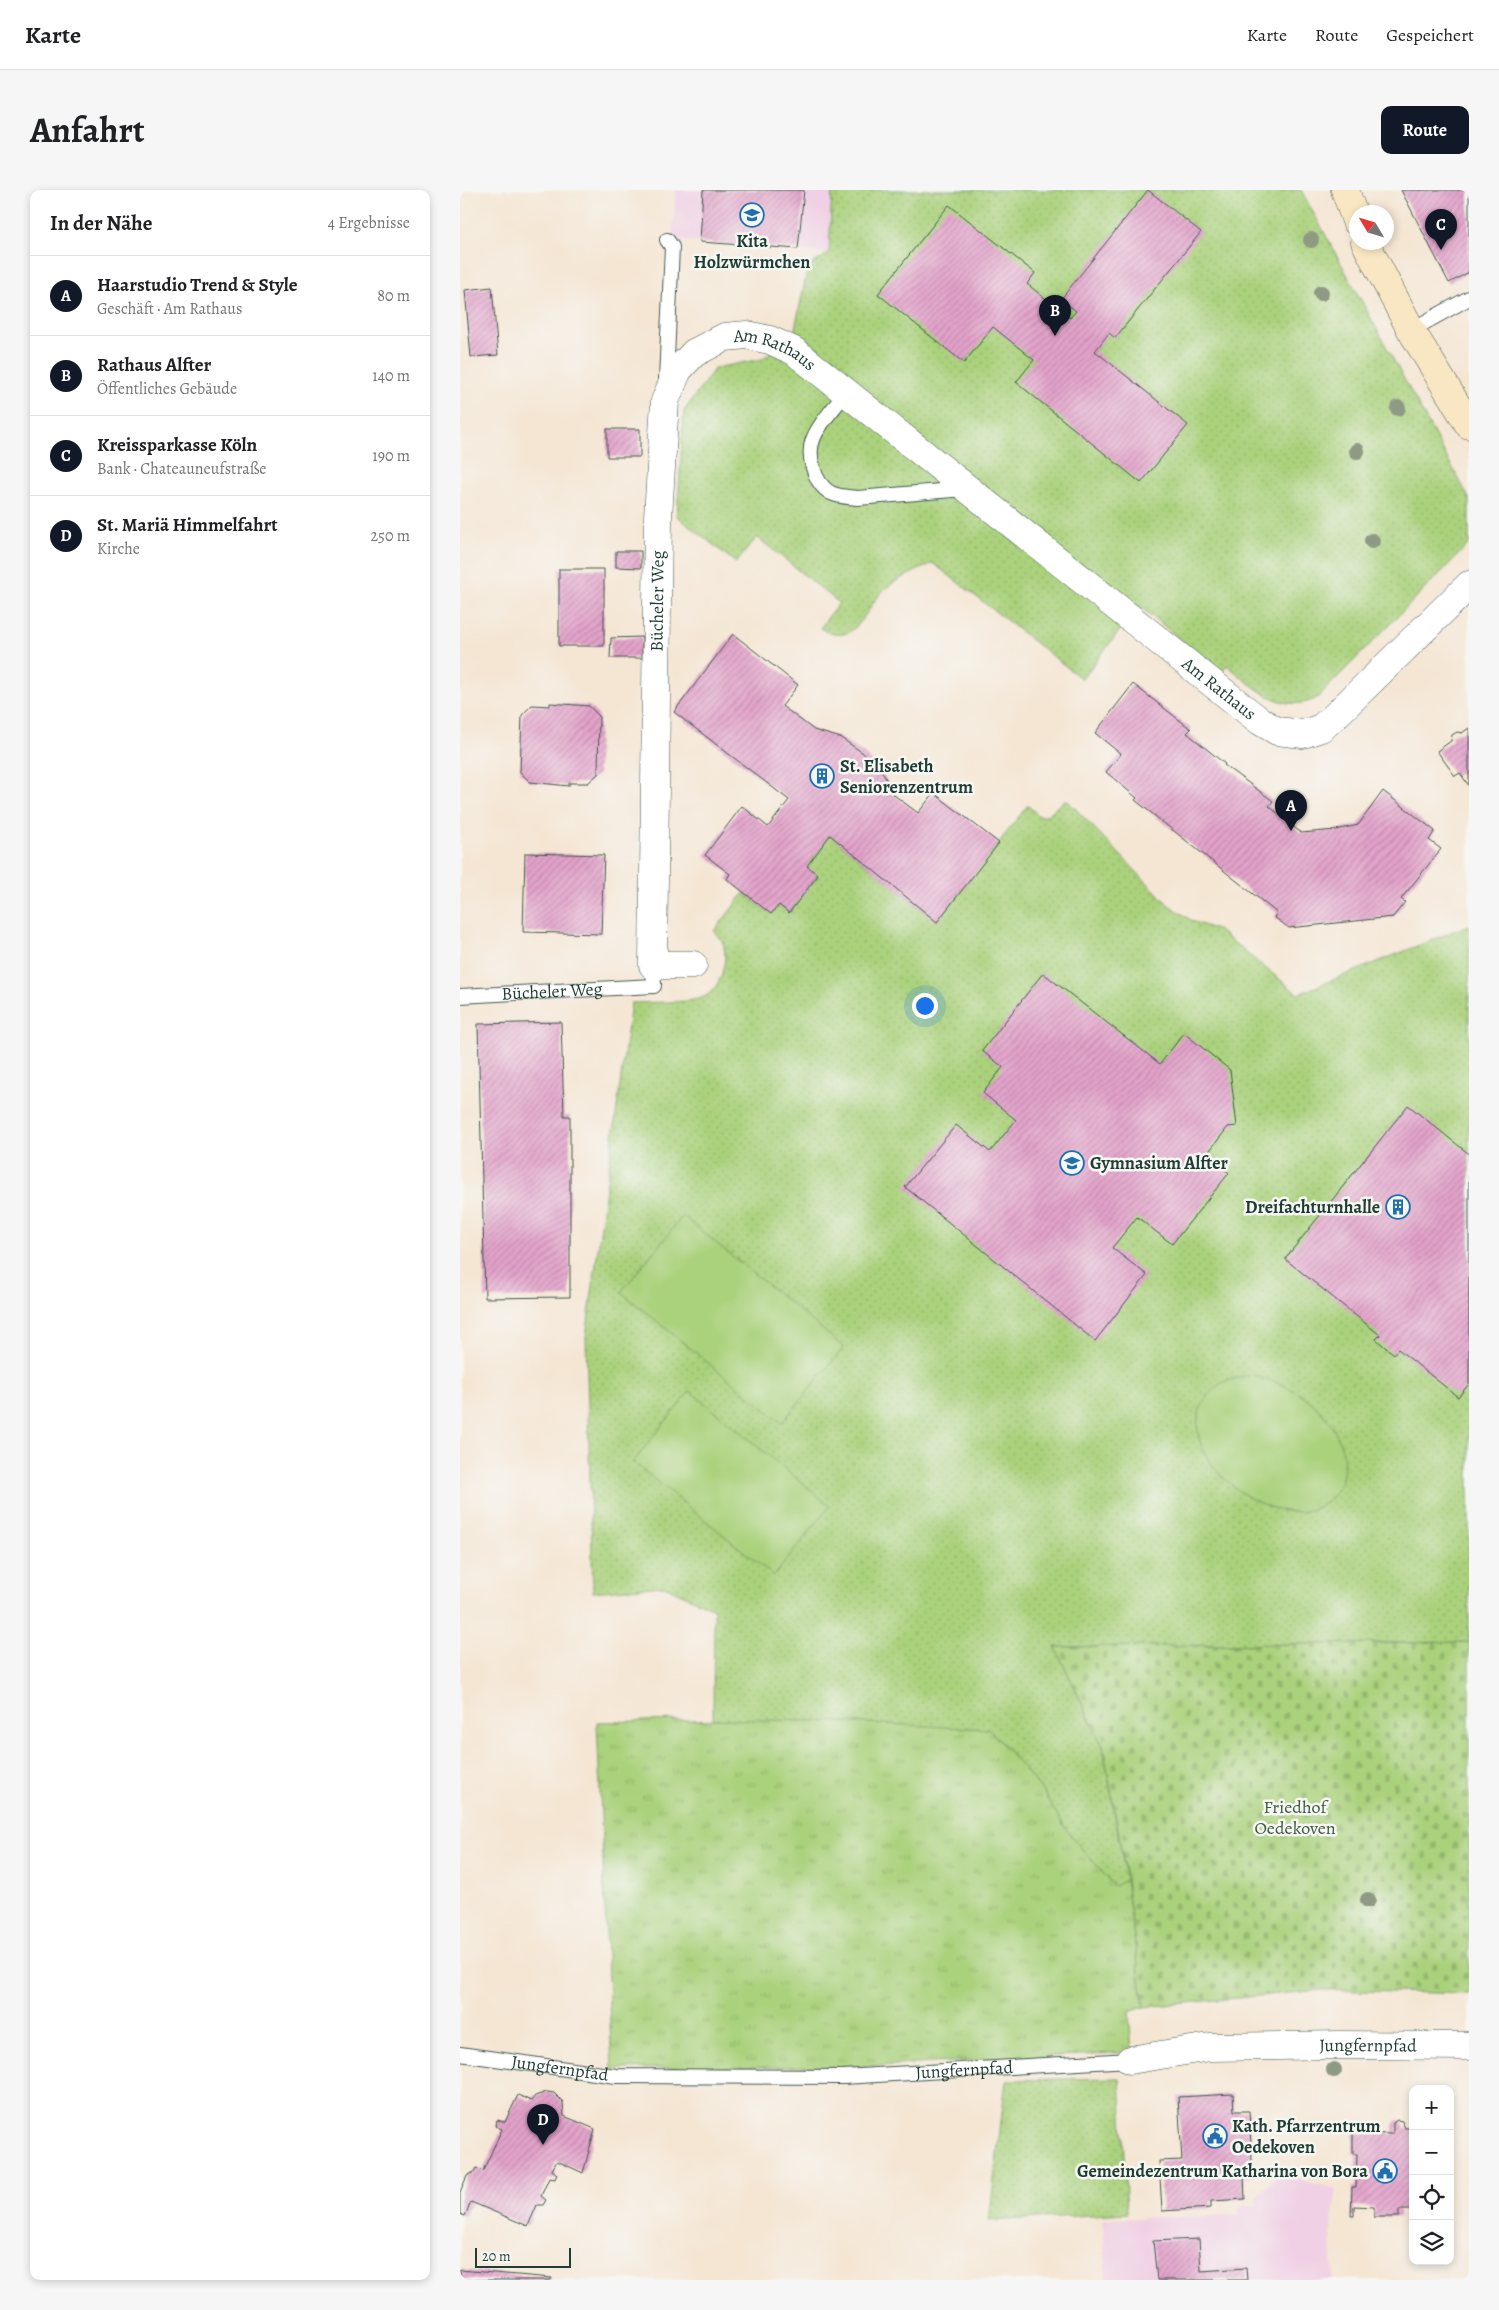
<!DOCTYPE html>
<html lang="de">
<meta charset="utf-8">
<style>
:root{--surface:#fff;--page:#f6f6f6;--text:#202124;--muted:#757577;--line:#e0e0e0;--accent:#111827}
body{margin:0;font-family:Alegreya,serif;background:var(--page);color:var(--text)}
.controls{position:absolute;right:15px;bottom:15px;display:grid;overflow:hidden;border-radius:10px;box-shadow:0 2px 8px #0003}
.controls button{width:45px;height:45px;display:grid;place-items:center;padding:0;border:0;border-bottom:1px solid var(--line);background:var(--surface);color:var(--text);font:25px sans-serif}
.compass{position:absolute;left:889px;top:15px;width:45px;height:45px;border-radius:50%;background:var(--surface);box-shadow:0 2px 8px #0003;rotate:308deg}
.scale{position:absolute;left:15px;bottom:12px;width:96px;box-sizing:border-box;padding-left:5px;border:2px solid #1f3d34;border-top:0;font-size:14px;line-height:18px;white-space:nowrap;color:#1f3d34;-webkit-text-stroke:4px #f6f6f2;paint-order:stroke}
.you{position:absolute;left:464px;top:815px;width:18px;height:18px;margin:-12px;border:4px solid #fff;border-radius:50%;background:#1a73e8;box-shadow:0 0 0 8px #1a73e833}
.badge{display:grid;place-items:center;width:32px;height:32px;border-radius:50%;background:var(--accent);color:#fff;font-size:16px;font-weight:700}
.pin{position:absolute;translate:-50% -41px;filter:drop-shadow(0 1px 2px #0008)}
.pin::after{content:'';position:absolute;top:26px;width:18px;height:15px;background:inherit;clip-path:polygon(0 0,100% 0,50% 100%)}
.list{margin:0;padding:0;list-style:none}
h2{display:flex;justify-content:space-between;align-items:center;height:65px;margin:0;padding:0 20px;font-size:21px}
h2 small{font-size:16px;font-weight:400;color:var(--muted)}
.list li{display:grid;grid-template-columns:32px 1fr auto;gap:15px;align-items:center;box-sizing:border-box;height:80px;padding:0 20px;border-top:1px solid var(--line)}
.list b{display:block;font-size:19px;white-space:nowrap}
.list p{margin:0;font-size:16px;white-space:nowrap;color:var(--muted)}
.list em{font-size:16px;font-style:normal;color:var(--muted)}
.icon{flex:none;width:28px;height:28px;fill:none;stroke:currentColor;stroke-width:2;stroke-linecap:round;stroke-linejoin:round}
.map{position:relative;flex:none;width:1009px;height:2090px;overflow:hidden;border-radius:10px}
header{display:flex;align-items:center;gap:30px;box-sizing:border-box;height:70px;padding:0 25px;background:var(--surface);border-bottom:1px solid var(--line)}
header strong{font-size:24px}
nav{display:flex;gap:28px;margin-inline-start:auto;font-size:18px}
.intro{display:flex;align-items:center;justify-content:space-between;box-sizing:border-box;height:120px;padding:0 30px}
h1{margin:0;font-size:35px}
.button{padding:12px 22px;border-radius:10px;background:var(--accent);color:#fff;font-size:18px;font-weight:700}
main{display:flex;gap:30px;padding:0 30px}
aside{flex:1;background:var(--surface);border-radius:10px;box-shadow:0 2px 8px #0003}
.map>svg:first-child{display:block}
</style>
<header>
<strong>Karte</strong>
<nav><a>Karte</a><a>Route</a><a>Gespeichert</a></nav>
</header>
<div class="intro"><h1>Anfahrt</h1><a class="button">Route</a></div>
<main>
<aside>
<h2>In der Nähe<small>4 Ergebnisse</small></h2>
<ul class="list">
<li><span class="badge">A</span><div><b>Haarstudio Trend &amp; Style</b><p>Geschäft · Am Rathaus</p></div><em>80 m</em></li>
<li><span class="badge">B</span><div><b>Rathaus Alfter</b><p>Öffentliches Gebäude</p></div><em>140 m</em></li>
<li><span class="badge">C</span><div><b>Kreissparkasse Köln</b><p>Bank · Chateauneufstraße</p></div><em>190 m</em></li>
<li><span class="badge">D</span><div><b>St. Mariä Himmelfahrt</b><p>Kirche</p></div><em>250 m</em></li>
</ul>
</aside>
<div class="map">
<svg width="1009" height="2090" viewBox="0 0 1009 2090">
<defs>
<pattern id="grass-tufts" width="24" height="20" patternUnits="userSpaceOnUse" patternTransform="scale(1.25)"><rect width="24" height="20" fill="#aad17b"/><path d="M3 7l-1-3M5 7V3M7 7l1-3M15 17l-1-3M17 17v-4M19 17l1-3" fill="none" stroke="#92b46b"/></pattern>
<pattern id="cemetery-stones" width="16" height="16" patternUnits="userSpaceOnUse" patternTransform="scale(1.25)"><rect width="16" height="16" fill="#aad17b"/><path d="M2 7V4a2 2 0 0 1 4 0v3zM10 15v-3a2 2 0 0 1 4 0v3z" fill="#92b46b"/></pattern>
<pattern id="park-dots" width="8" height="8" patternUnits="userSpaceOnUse" patternTransform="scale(1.25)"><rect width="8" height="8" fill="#aad17b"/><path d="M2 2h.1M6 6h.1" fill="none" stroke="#92b46b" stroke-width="1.8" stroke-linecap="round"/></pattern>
<pattern id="building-hatch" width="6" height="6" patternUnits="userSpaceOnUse" patternTransform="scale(1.25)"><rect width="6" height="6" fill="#e4a3cb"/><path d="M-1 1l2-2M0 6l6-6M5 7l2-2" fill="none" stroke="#b886a6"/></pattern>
</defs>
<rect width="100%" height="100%" fill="#f6f6f2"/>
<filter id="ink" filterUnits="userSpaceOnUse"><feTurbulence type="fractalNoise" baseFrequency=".02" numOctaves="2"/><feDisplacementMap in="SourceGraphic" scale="10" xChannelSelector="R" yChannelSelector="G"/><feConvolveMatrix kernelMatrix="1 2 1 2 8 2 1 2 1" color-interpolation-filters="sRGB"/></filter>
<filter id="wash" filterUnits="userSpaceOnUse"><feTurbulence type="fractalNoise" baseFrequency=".0096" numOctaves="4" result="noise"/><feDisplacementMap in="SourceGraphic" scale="20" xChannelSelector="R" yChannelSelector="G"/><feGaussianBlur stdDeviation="1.12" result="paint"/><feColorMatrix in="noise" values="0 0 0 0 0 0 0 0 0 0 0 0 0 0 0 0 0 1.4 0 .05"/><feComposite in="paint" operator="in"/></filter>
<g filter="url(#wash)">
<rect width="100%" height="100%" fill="#f5e6d4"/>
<path fill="#f0d0e4" d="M216,0H372L369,63L212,50Z
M818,1985L877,1999L871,2037L873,2090H646L643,2029L778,2025V2016L797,2015L796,2008Z"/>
<path fill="url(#grass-tufts)" stroke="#648758" d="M268,1529L464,1532L529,1539L580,1597L608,1642L654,1696L666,1690L684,1817L669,1822L672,1862L419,1876L152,1879L137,1532Z"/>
<path fill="url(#cemetery-stones)" stroke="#648758" d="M1009,1452V1804L861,1800L684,1817L662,1662L643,1557L595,1457Z"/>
<path fill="url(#park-dots)" stroke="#648758" d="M372,0H841L1009,308V354L857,508C823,526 792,496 767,475L761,482L679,416L622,489L473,373C460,380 433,390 423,401C403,421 396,460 360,438L379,413L297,347L276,373L217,326L224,221L255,178L302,169L334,143L348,77L369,63Z
M606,609L709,715L732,731L759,741L838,804L1009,735V1452L595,1457L643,1557L666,1690L654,1696L608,1642L580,1597L529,1539L360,1531L253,1529L254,1419L204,1396L133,1402L126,1147L171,813C190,812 221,813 238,809C260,804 269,772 263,753C262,749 257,744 254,741L284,703L311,724L319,715L329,723L358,686L347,676L370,645L477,732L568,615L579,626H586Z
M660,1888L667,2023L529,2031L546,1890Z"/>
<path fill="#aad17b" stroke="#648758" d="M223,1026L384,1157L322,1233L161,1102Z
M792,1186C809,1189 826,1195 841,1205C872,1224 899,1271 874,1304C865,1315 852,1321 838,1322C788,1323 712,1260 746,1208C757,1191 773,1187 792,1186Z
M230,1201L370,1316L314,1386L173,1272Z"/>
<g id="blocks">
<path fill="url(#building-hatch)" d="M243,0H344L338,59L240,52Z
M688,0L741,42L655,148L649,143L635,161L728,235L681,293L556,192L574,170L533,137L504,173L418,104L489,15L575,83L567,94L610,128L616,121L601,109Z
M941,0H1009V82L989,93Z
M32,97L38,165L11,167L5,100Z
M147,239H180V267H147Z
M156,361H181V378L156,377Z
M99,379H144V456H99Z
M273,444L338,495L322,516L354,540L381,548L403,563L422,581L434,605L458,623L474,603L539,653L477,732L370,645L347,676L358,685L329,723L319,715L311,724L267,689L270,684L245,665L282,616L308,637L329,610L214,522Z
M182,447V468H150L151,448Z
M673,494L731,539L727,543L765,574L764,575L813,611L809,616L841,643L876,640L898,635L923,601L975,641L969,650L981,659L941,709L945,712L933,727L829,738L814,727L817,723L675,610L677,608L646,582L661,564L635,543Z
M90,513L129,516L139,526L138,584L128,593H109V596L70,592L60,582L62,525L72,515L90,516Z
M1009,538V596L1000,583L995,586L977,561L991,551L992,545L997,542L1002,543Z
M65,663L144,665L141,744L63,742Z
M583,783L700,874L724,843L770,880L777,936L768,937L747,964L769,983L712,1054L677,1027L652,1058L687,1085L635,1151L445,997L496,935L530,962L556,930L523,903L543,877L522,861Z
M101,832L104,926H110V1107L25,1108L18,834Z
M948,915L1009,964V1194L998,1207L938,1159L934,1164L925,1157L916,1149L920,1145L825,1069Z
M87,1902L94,1903L103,1912L104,1926L135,1939L123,1983L97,1971L92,1980L97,1984L95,1989L89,1988L81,2006L86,2010L83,2015H77L68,2036L11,2012L5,2026L0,2024V2002L7,1986L14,1982L16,1978L23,1981L42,1939L35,1936L37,1930L45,1932L58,1905L71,1911L75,1906Z
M773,1904L774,1921H789L793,1987H784L785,2009L751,2011V2018L702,2021L699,1971L722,1970L718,1907Z
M937,1930L942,1931L945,1938H953V2020H939V2027H914V2017L894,2016V2026H891L892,1997H896L897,1964H893V1943L933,1944V1933Z
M739,2049L741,2081L786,2078L787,2090H697L693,2051Z
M0,2080L92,2088L91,2090H0Z"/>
</g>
</g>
<g filter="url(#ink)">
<use href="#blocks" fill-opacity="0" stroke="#3f564c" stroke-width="1"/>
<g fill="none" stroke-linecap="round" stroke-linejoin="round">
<g stroke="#3f564c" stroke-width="16">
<g id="lane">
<path d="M951,140L1009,108"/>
<path d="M206,190L212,57L207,50"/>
<path d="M386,203C375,217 361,231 354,247C346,264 354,294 371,303C379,307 389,307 398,308L504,299"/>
<path id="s1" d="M0,806L194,796L193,775"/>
<path id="s2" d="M0,1864L156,1886L383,1887L670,1870"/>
</g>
</g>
<g stroke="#3f564c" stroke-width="29">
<g id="street">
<path id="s3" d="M233,775H193L198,327L205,211L218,180L234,163L265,147L287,145L310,150L334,161L800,531L817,541L843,544L861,538L875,526L1009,395"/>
<path id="s4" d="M670,1870L750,1857L880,1855L1009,1856"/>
</g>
</g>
<g stroke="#3f564c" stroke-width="29">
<path id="secondary" d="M885,0L896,31
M905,52L951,140L1009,235"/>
</g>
<use href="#lane" stroke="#fff" stroke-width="14"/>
<use href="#street" stroke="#fff" stroke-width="28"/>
<use href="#secondary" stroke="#f9e7c3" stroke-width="28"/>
</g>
<g fill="#8f9a84">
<circle cx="851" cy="50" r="8"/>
<circle cx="861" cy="103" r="8"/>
<circle cx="938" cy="218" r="8"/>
<circle cx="897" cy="261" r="8"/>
<circle cx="912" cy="351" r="8"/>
<circle cx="908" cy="1710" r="8"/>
<circle cx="874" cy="1880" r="8"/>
</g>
</g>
<defs>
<g id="school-ring" transform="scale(1.25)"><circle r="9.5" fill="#f6f6f2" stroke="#1f6fb2" stroke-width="1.5"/><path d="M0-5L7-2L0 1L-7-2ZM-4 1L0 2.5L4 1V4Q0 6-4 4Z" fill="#1f6fb2"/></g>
<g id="building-ring" transform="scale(1.25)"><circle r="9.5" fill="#f6f6f2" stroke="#1f6fb2" stroke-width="1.5"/><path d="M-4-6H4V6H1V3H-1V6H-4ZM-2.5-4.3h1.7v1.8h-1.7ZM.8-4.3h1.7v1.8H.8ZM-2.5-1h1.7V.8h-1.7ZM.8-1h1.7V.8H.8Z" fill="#1f6fb2"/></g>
<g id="civic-ring" transform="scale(1.25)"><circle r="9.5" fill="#f6f6f2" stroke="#1f6fb2" stroke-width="1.5"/><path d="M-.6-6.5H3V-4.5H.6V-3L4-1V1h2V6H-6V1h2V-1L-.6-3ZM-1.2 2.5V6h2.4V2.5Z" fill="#1f6fb2"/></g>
</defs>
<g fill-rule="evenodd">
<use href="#school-ring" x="292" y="25"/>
<use href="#building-ring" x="362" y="586"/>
<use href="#school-ring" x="612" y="973"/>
<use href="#building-ring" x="938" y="1017"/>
<use href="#civic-ring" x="755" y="1946"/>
<use href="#civic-ring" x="925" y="1981"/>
</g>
<g text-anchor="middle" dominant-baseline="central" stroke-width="5" stroke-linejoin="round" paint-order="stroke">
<g font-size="18" font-weight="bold" fill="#1f3d34" stroke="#f6f6f2" text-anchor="start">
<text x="292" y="51" text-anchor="middle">Kita<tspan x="292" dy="21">Holzwürmchen</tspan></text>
<text x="380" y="576">St. Elisabeth<tspan x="380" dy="21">Seniorenzentrum</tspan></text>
<text x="630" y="973">Gymnasium Alfter</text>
<text x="920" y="1017" text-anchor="end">Dreifachturnhalle</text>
<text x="772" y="1936">Kath. Pfarrzentrum<tspan x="772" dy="21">Oedekoven</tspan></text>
<text x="908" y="1981" text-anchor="end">Gemeindezentrum Katharina von Bora</text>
</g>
<g font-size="18" fill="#1f3d34" stroke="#f6f6f2">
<text stroke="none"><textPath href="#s3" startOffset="749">Am Rathaus</textPath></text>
<text stroke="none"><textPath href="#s3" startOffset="404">Bücheler Weg</textPath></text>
<text stroke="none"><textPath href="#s3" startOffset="1311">Am Rathaus</textPath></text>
<text stroke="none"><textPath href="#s1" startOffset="92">Bücheler Weg</textPath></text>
<text stroke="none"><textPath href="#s4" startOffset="239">Jungfernpfad</textPath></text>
<text stroke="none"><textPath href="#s2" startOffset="101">Jungfernpfad</textPath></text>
<text stroke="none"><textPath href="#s2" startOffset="506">Jungfernpfad</textPath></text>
</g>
<g font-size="18" fill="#3b5b42" stroke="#f6f6f2">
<text x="835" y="1617">Friedhof<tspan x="835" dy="21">Oedekoven</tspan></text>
</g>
</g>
</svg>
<div class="controls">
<button>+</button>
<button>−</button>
<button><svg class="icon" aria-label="locate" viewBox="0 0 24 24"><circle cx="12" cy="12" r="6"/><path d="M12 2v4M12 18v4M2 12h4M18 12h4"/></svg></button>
<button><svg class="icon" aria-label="layers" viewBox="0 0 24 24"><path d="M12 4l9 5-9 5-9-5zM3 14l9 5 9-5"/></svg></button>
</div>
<svg class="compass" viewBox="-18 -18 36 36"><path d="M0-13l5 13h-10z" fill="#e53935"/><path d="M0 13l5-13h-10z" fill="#757577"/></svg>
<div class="scale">20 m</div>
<div class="you"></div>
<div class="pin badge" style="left:831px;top:641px">A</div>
<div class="pin badge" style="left:595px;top:146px">B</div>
<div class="pin badge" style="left:981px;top:60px">C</div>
<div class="pin badge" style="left:83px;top:1955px">D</div>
</div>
</main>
